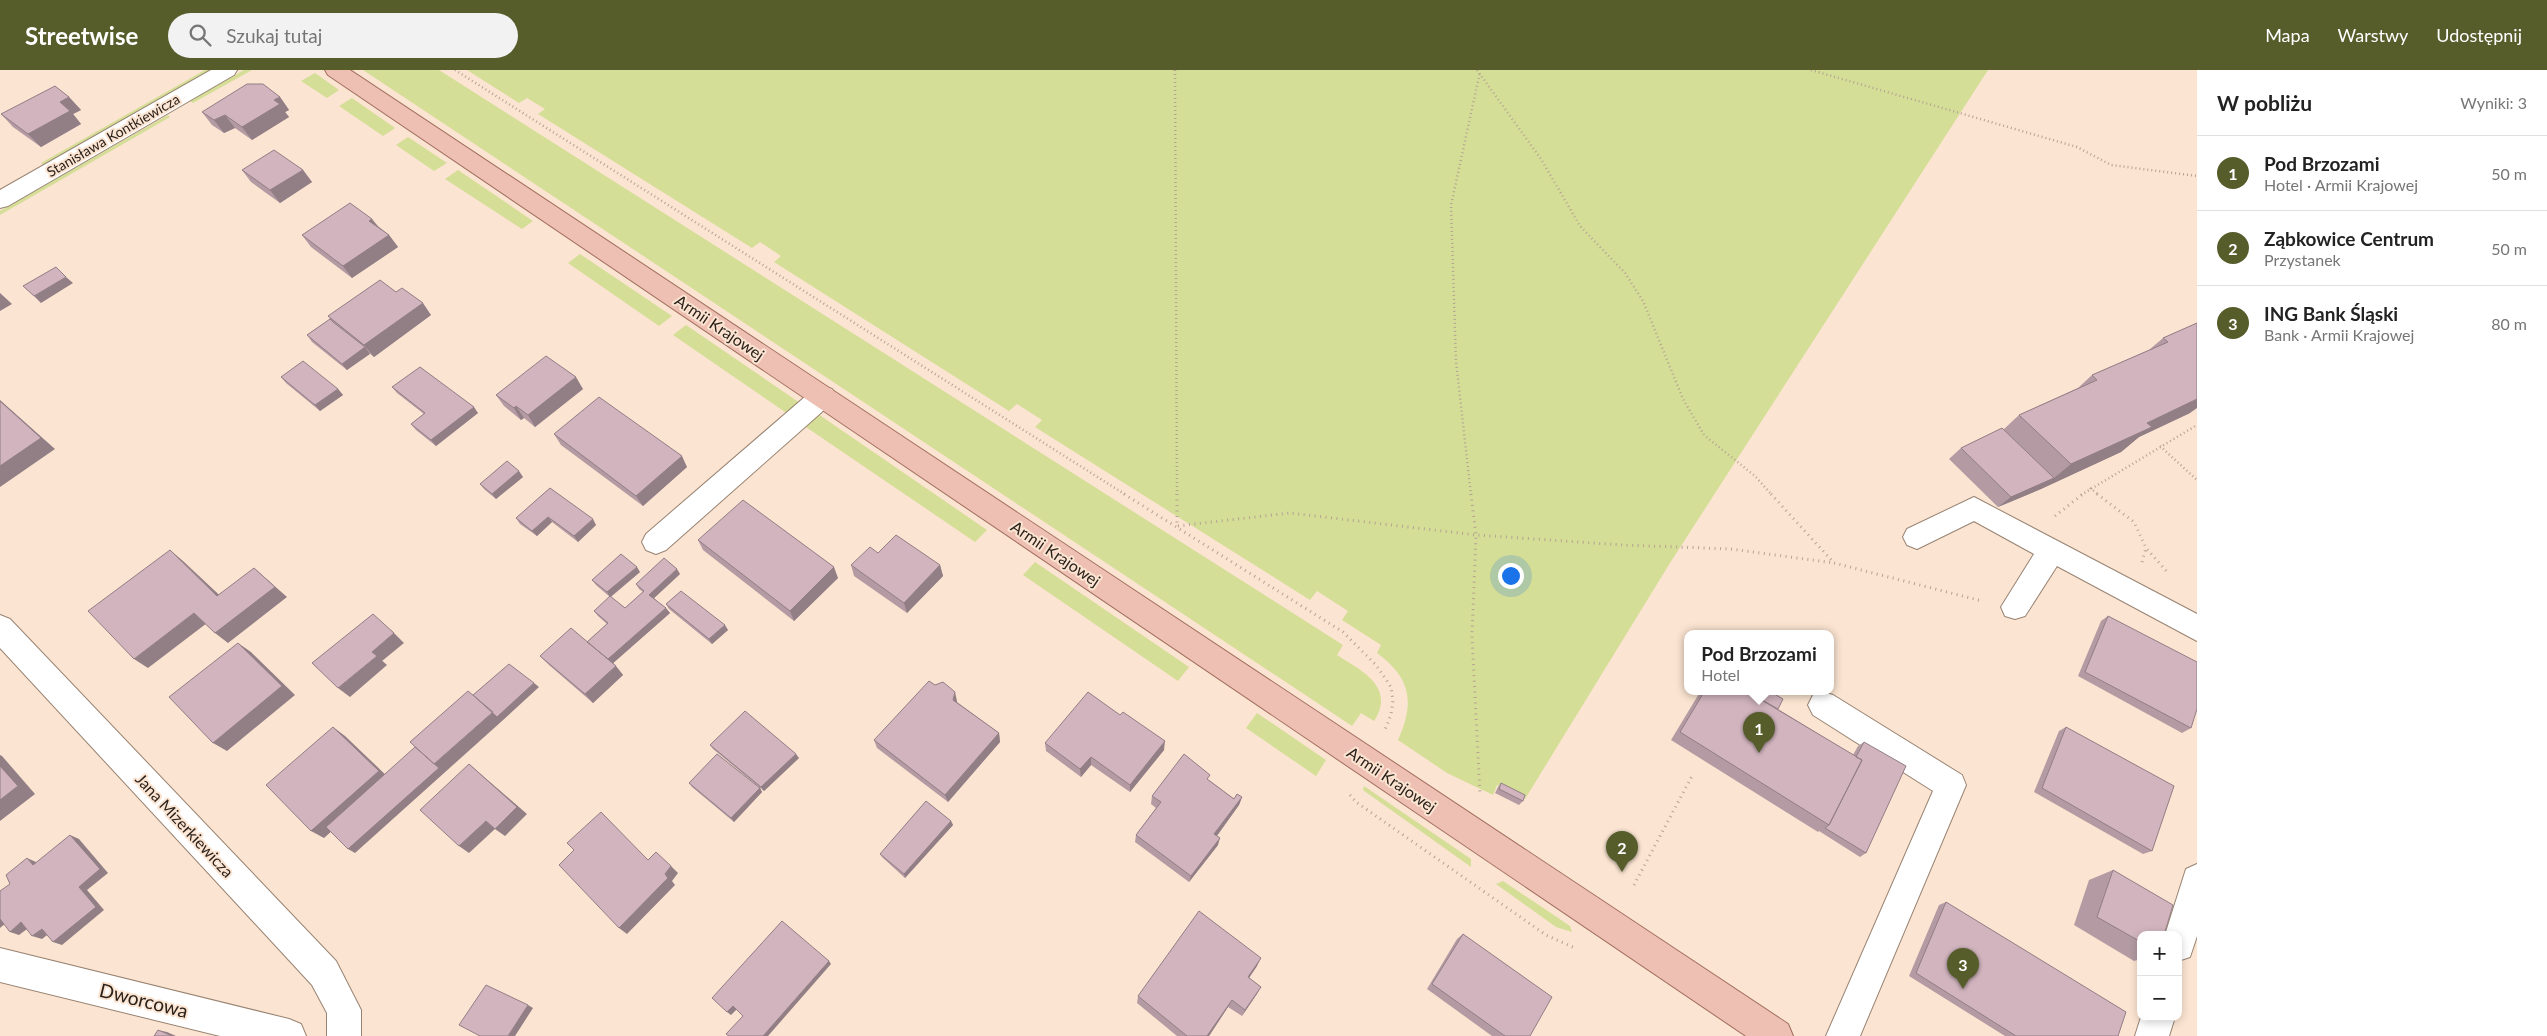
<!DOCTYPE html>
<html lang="pl">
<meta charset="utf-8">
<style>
:root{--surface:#fff;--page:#f2f2f2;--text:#222;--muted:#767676;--line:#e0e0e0;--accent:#565d2b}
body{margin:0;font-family:Lato,sans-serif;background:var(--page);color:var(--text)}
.controls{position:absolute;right:15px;bottom:15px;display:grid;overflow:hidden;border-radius:10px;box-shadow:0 2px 8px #0003}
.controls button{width:45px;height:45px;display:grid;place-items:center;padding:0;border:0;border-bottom:1px solid var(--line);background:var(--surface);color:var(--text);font:25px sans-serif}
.you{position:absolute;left:1510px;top:505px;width:18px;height:18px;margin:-12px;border:4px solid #fff;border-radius:50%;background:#1a73e8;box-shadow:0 0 0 8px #1a73e833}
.badge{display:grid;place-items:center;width:32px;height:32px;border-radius:50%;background:var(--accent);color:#fff;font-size:16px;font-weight:700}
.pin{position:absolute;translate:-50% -41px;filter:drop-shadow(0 1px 2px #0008)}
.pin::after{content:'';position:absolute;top:26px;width:18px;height:15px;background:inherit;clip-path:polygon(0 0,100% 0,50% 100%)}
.popup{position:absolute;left:1684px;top:560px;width:150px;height:65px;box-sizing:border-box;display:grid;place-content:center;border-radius:10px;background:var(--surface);filter:drop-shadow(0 1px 4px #0005);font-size:16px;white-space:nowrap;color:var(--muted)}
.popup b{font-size:19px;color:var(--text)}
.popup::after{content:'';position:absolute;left:50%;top:100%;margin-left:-10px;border:10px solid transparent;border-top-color:var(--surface)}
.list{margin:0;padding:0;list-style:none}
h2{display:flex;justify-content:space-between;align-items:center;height:65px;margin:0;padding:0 20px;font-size:21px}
h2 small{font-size:16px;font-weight:400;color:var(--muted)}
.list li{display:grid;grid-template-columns:32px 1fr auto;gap:15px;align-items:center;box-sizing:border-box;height:75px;padding:0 20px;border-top:1px solid var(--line)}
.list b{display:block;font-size:19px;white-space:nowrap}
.list p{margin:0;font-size:16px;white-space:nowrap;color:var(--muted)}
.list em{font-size:16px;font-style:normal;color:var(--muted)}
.icon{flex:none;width:28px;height:28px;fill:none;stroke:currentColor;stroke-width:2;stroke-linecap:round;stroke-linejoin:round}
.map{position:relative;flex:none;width:2197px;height:966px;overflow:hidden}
header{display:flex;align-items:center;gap:30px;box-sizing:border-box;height:70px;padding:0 25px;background:var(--accent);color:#fff}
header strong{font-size:24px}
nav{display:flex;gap:28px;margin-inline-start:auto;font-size:18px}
.search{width:350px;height:45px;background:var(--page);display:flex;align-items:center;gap:12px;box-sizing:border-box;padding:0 18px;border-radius:28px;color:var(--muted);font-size:19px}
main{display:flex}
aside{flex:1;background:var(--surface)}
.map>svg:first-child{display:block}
</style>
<header>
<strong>Streetwise</strong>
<div class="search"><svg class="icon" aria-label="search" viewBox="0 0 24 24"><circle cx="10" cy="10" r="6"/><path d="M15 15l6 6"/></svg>Szukaj tutaj</div>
<nav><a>Mapa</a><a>Warstwy</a><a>Udostępnij</a></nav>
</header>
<main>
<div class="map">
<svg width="2197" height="966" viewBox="0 0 2197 966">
<rect width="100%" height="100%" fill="#fbe4d1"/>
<path fill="#d5de96" d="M205,0H210L44,95L41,93Z
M244,0H252L193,33L190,31Z
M363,0H439L1343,575L1337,585C1362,601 1396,617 1374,651L1361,643L1352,656Z
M467,0H1988L1670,493L1525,729L1497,715L1493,725L1447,703L1398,670C1415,632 1411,608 1377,583L1381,575L1342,550L1348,541L1317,521L1310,530L1035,357L1042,350L1017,334L1009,341L774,192L781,186L760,172L752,178L538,44L545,39L527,28L519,33Z
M315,3L339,20L327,28L301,11Z
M352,28L395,58L383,66L339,36Z
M168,45L170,47L0,145V141Z
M408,67L447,93L434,101L396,75Z
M458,100L533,151L522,159L445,109Z
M580,184L672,246L659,256L568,193Z
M686,255L800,333L788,344L673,265Z
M818,344L987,460L975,472L803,355Z
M1035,492L1189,597L1178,611L1023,505Z
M1257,643L1326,690L1316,706L1246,658Z
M1364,716L1471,789V797L1363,720Z
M1503,811L1570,856L1572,862L1556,857L1496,814Z"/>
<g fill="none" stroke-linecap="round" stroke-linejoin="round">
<g stroke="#988372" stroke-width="2">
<path id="minor" d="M211,0H237L234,5L8,136L0,138V120Z
M823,316L832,319L836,326L832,333L666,480L656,484L646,480L642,472L646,464L814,319Z
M1974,427L2197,544V571L2057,496L2025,546L2015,549L2005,546L2001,537L2034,484L1974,451L1917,479L1907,475L1903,467L1907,459Z
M0,545L10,549L336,891L361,940V966H327V943L312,915L0,578Z
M1822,622L1833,625L1962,705L1966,715L1860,966H1826L1933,721L1813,645L1808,635L1813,625Z
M2197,794V866L2190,887L2178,891V865H2165L2186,799Z
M0,878L289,949L301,954L306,966H220L0,912Z
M2141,947H2175L2169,966H2135Z"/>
</g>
<g stroke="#a16d5d" stroke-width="2">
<path id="major" d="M325,0H350L1788,954L1793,966H1746L328,5Z"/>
</g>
<path stroke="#b5a394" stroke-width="2.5" stroke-dasharray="1 3" stroke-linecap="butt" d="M455,0L1126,425
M1175,0L1177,425
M1477,0L1541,89L1580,156L1625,203L1643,231L1683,329L1704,365L1755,406L1772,425
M1811,0L2077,77L2111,95L2197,106
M2160,376L2197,410
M2090,418L2099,425
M1471,425L1456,291L1451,135L1480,2
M2081,425L2197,355"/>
<path stroke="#b5a394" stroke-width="3" stroke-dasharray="1 4.5" stroke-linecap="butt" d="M1124,424L1343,562L1376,595L1391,617L1393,630L1391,645L1384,662
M1177,424V456L1290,443L1476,465L1623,475L1731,479L1834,493
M1471,424L1476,465L1472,566L1480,724
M1771,424L1834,493L1982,531
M2097,424L2134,452L2146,478L2169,504
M2055,446L2083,424
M2142,492L2146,478
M1350,725L1356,732L1546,865L1575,878
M1634,815L1692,706"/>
<use href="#minor" fill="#fff" fill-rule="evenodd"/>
<use href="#major" fill="#edc0b3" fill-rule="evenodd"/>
</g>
<path fill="#b49ba3" d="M69,27L81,40L73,44L81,54L41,77L13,57L1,44Z
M280,27L289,40L285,42L289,47L252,70L235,58L224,63L212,55L202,42Z
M242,100H303L312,112L280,133L251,112Z
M372,149L378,156L389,165L398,177L352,208L311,177L302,165Z
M396,222L431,245L374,287L369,283L347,300L312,272L307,265L330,249L328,246Z
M2197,253L2190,343L2139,367L2121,382L2041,419L1998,437L1949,389L1961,378L2004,359L2019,345L2078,318L2092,305L2149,280L2163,268Z
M281,307L338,319L343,325L320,341L286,313Z
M392,317L478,343L436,376L416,360L411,354L424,344L397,323Z
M583,319L535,357L524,348L521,350L504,336L496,325Z
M554,364L687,397L643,436L561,375Z
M523,407L496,429L484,419L480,414Z
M550,418L596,455L578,472L552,452L537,466L520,454L516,448Z
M698,470L838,508L794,551L703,480Z
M851,495H940L943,506L907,543L854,506Z
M640,502L611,527L625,538L643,522L639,519L636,514L680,504L654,528L670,543L613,593L623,605L593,633L549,595L540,586L587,572L607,554L598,546L594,541L610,527L596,515L592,510Z
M666,534L728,560L712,574L669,539Z
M2108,546L2191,658L2182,663L2078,606L2101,551Z
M935,615L957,631V632L999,663L1000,672L948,732L877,678L874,670Z
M1700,622H1771L1778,639L1853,685L1858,676L1864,672L1866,783L1860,787L1819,761L1818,762L1671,670Z
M2066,657L2152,781L2143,784L2034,722L2059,661Z
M1045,673L1164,680L1130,722L1091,695L1081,707L1046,681Z
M710,675L799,688L764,721L713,679Z
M1209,710L1234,729L1242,727L1239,735L1217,766L1218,775L1189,812L1135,772L1136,765L1156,738L1151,734L1152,726Z
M689,713L760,718L762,722L734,752L692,717Z
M1501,713L1523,731L1519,735L1495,723L1498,717Z
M951,751L953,755L905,808L882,787L880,784Z
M2113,800L2141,865V889L2134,891L2074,855L2089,810Z
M1946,832L2118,966H2005L1909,906L1939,835Z
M1463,864L1530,966H1492L1427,919L1457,869Z
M1257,896L1249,908L1261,917L1242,946L1228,937L1209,966H1177L1137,933L1138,926Z"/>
<path fill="#927e85" d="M69,27L81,40L73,44L81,54L41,77L28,64L60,32Z
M280,27L289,40L285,42L289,47L252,70L242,57L274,30Z
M225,45L235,58L224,63L214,50Z
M303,100L312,112L280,133L270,120Z
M372,149L381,161L369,151Z
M389,165L398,177L352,208L343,196Z
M66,207L73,213L41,233L34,226Z
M0,223L12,234L0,241Z
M423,233L431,245L374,287L364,275Z
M365,277L370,284L347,300L342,294Z
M576,307L583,319L535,357L528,345Z
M338,319L343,325L320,341L315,335Z
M2197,329V338L2190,343L2139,367L2121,382L2041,419L1998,437L2011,427L2054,408L2071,394L2147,353Z
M0,330L55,379L0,417Z
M516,336L524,348L521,350L514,338Z
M474,337L478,343L436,376L431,370Z
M682,386L687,397L643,436L636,426Z
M519,401L523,407L496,429L492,424Z
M548,447L552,452L537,466L532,461Z
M593,449L596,455L578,472L574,466Z
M170,480L183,491L230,535L217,526Z
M940,495L943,506L907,543L904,533Z
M637,497L640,502L610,527L607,522Z
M834,497L838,508L794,551L790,541Z
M254,498L287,527L228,573L215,563Z
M677,499L680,504L652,530L649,525Z
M666,538L670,543L611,595L607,590Z
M194,543L207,553L148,598L134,589Z
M725,555L728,560L712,574L709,569Z
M394,563L404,573L382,591L372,582Z
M238,573L251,582L295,625L227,681L213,673Z
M377,586L387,595L350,627L338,618Z
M616,596L623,605L593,633L585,624Z
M534,613L539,617L502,651L355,783L348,779L434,694L493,642Z
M955,622L957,631L956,638L953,630Z
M333,657L345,666L390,709L324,768L311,761Z
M999,663L1000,672L948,732L945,725Z
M1165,671L1164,680L1130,722V715Z
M796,684L799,688L764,721L761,717Z
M0,685L2,686L35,724L0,751Z
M1091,687V695L1081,707L1080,699Z
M469,694L527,744L505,766L495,759Z
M760,718L762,722L734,752L731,748Z
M1242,727L1239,735L1213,771L1214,764Z
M486,751L496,758L469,783L459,776Z
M951,751L953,755L905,808L904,804Z
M70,765L79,769L108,803L87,820L104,840L62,875L53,872L79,817Z
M1220,768L1218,775L1189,812L1191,806Z
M27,788L36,792L42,799L33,795Z
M671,796L678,803L672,811L675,815L627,864L619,858Z
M0,848L8,851L0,858Z
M21,852L31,856L19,865L10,862Z
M42,859L51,862L42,869L32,866Z
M1261,888L1257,896L1244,915L1248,907Z
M829,891L831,894L768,966H763Z
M1261,917L1257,924L1242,946L1245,940Z
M1232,930L1228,937L1209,966H1207Z
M528,935L533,938L515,966H508Z
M733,936L737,939L731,945L727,942Z
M158,960L167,962L176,966H172Z"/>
<path fill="#d1b4be" stroke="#927e85" d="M247,14H263L280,27L274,30L280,34L242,57L225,45L214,50L202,42Z
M55,16L69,27L60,32L70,41L28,64L1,44Z
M274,80L303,100L270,120L242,100Z
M350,133L372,149L369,151L389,165L343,196L302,165Z
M56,197L66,207L34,226L23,216Z
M380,210L396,222L402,218L423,233L364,275L328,246Z
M330,249L333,252L365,277L342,294L307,265Z
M2197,253V329L2147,353L2152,357L2071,394L2019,345L2097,310L2092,305L2168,272L2163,268Z
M546,286L576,307L528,345L516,336L514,338L496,325Z
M303,291L338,319L315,335L281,307Z
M420,297L474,337L431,370L411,354L425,343L392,317Z
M599,327L682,386L636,426L554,364Z
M0,331L41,368L0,396Z
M2002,358L2054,408L2011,427L1961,378Z
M507,391L519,401L492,424L480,414Z
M550,418L593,449L574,466L548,447L532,461L516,448Z
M743,430L834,497L790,541L698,470Z
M896,465L940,495L904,533L851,495L870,477L878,483Z
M170,480L217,526L254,498L275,517L215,563L194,543L134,589L88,541Z
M621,484L637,497L607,522L592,510Z
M664,488L677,499L649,525L666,538L608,589L587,572L608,553L594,541L610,526L625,538L644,521L636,514Z
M681,521L725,555L709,569L666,534Z
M373,544L394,563L372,582L377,586L338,618L312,593Z
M2108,546L2197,592V639L2191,658L2085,602Z
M571,558L616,596L585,624L540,586Z
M238,573L282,616L213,673L169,627Z
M509,594L534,613L497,647L473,625Z
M929,611L935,615L943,612L955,622L953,630L999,663L945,725L874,670Z
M468,621L493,642L434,694L410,672Z
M1088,622L1120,645L1123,642L1165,671L1130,715L1091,687L1080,699L1045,673Z
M1704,622H1748L1862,690L1829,755L1680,662Z
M1748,622H1771L1783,629L1778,639Z
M745,641L796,684L761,717L710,675Z
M333,657L379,701L311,761L266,715Z
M2066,657L2174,716L2152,781L2042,718Z
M1864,672L1906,696L1866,783L1825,758L1829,755L1862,690L1856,687Z
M415,677L439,698L348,779L326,757Z
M717,684L760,718L731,748L689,713Z
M1184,684L1210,705L1207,709L1234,729L1237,724L1242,727L1214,764L1220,768L1191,806L1136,765L1161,732L1152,726Z
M469,694L517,737L495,759L486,751L459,776L420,740Z
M0,696L18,716L0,730Z
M1501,713L1525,725L1523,731L1499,719Z
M926,731L951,751L904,804L880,784Z
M601,742L648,790L656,782L671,796L665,804L668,808L619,858L559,795L574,780L567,773Z
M70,765L100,799L79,817L96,837L53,872L42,859L32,866L21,852L10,862L0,849V821L10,814L6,805L27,788L33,795Z
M2113,800L2173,835L2164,865H2141V872L2097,847Z
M1946,832L2126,942L2118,966H2016L1916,903Z
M1199,841L1261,888L1248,907L1261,917L1245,940L1232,930L1207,966H1187L1138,926Z
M782,851L829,891L763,966H729L726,964L743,946L733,936L727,942L712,928Z
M1463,864L1552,927L1530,966H1505L1432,914Z
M486,915L528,935L508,966H480L459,955Z
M158,960L172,966H154Z"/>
<g text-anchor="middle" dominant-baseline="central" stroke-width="4" stroke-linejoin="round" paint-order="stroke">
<g font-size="14" fill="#2a211b" stroke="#fbe4d1">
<text transform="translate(113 65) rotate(-30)">Stanisława Kontkiewicza</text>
</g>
<g font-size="16" fill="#2a211b" stroke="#fbe4d1">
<text transform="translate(720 257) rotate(34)">Armii Krajowej</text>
<text transform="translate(1056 483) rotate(34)">Armii Krajowej</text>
<text transform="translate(1392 709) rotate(34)">Armii Krajowej</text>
<text transform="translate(185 755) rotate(47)">Jana Mizerkiewicza</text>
</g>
<g font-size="19" fill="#2a211b" stroke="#fbe4d1">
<text transform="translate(144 930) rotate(14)">Dworcowa</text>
</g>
</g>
</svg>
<div class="controls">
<button>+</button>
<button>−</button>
</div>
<div class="you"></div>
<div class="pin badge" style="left:1759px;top:683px">1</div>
<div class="popup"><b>Pod Brzozami</b>Hotel</div>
<div class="pin badge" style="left:1622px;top:802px">2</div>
<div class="pin badge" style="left:1963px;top:919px">3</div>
</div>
<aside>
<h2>W pobliżu<small>Wyniki: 3</small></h2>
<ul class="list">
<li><span class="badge">1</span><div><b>Pod Brzozami</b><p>Hotel · Armii Krajowej</p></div><em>50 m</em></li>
<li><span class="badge">2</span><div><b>Ząbkowice Centrum</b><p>Przystanek</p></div><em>50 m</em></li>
<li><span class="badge">3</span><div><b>ING Bank Śląski</b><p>Bank · Armii Krajowej</p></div><em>80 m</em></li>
</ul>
</aside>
</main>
